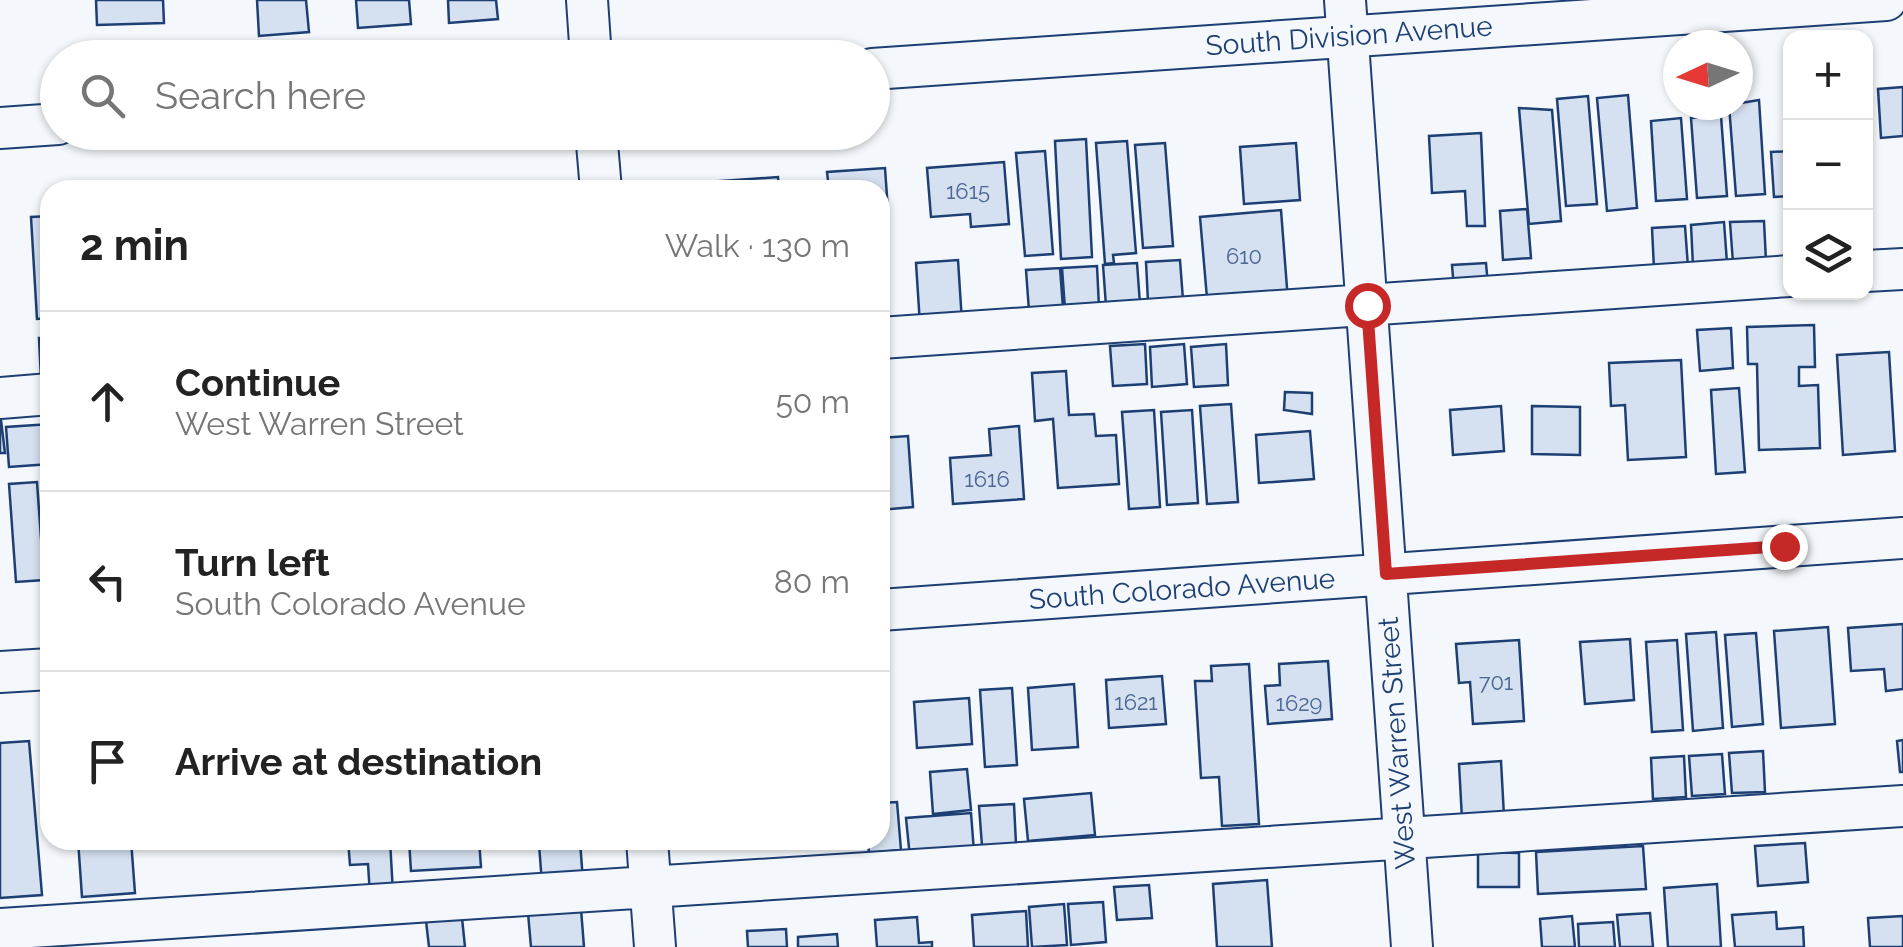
<!DOCTYPE html>
<meta charset="utf-8">
<style>
:root{--surface:#fff;--page:#f2f2f2;--text:#222;--muted:#767676;--line:#e0e0e0}
body{margin:0;font-family:Raleway,sans-serif;background:var(--page);color:var(--text)}
.controls{position:absolute;right:30px;top:30px;display:grid;overflow:hidden;border-radius:20px;box-shadow:0 2px 8px #0004}
.controls button{width:90px;height:90px;display:grid;place-items:center;padding:0;border:0;border-bottom:2px solid var(--line);background:var(--surface);color:var(--text);font:50px sans-serif}
.compass{position:absolute;left:1663px;top:30px;width:90px;height:90px;border-radius:50%;background:var(--surface);box-shadow:0 2px 8px #0004;rotate:266deg}
.stop{position:absolute;width:30px;height:30px;margin:-22px;border:8px solid #c62828;border-radius:50%;background:#fff}
.stop.end{background:#c62828;border-color:#fff;box-shadow:0 2px 10px #0008}
.list{margin:0;padding:0;list-style:none}
h2{display:flex;justify-content:space-between;align-items:center;height:130px;margin:0;padding:0 40px;font-size:42px}
h2 small{font-size:32px;font-weight:400;color:var(--muted)}
.list li{display:grid;grid-template-columns:65px 1fr auto;gap:30px;align-items:center;box-sizing:border-box;height:180px;padding:0 40px;border-top:2px solid var(--line)}
.list b{display:block;font-size:38px;white-space:nowrap}
.list p{margin:0;font-size:32px;white-space:nowrap;color:var(--muted)}
.list em{font-size:32px;font-style:normal;color:var(--muted)}
.icon{flex:none;width:55px;height:55px;fill:none;stroke:currentColor;stroke-width:2;stroke-linecap:round;stroke-linejoin:round}
.map{position:relative;flex:none;width:1903px;height:947px;overflow:hidden}
.search{position:absolute;background:var(--surface);box-shadow:0 2px 8px #0004;left:40px;top:40px;width:850px;height:110px;display:flex;align-items:center;gap:25px;box-sizing:border-box;padding:0 35px;border-radius:55px;color:var(--muted);font-size:38px}
.panel{position:absolute;background:var(--surface);box-shadow:0 2px 8px #0004;left:40px;top:180px;width:850px;height:670px;border-radius:30px}
.map>svg:first-child{display:block}
</style>
<div class="map">
<svg width="1903" height="947" viewBox="0 0 1903 947">
<rect width="100%" height="100%" fill="#f4f7fb"/>
<path fill="#d5e0f0" stroke="#1d3f73" stroke-width="2.5" d="M96,0H163L164,23L97,25Z
M257,0H306L309,32L259,36Z
M356,0H409L411,24L358,28Z
M448,0H496L498,19L449,23Z
M1903,87V136L1881,138L1878,89Z
M1628,95L1637,208L1607,211L1597,98Z
M1588,96L1597,204L1566,206L1557,99Z
M1868,96L1871,137L1866,138V97Z
M1759,100L1765,194L1736,196L1729,105Z
M1519,108L1552,110L1561,221L1529,224Z
M1721,116L1727,196L1697,198L1691,118Z
M1681,118L1687,199L1656,201L1651,121Z
M1481,133L1485,226H1467L1465,191L1432,193L1429,136Z
M1086,139L1092,257L1061,259L1055,141Z
M1127,141L1136,253L1113,255L1114,263L1105,264L1096,143Z
M1165,143L1173,246L1143,248L1135,145Z
M1296,143L1300,200L1244,204L1240,147Z
M1045,151L1053,254L1025,256L1016,153Z
M1790,151V196L1774,197L1771,152Z
M1004,162L1009,224L971,227L970,214L931,217L927,168Z
M885,168L888,211L880,212V190H829L827,172Z
M778,177L779,190H709L708,182Z
M1527,209L1531,258L1503,260L1500,211Z
M1281,210L1288,301L1207,298L1200,217Z
M50,216V318L37,319L31,217Z
M1764,221L1766,261L1733,263L1730,222Z
M1724,222L1727,263L1693,266L1691,225Z
M1685,226L1688,267L1654,269L1652,228Z
M958,260L962,322L920,325L916,263Z
M1180,260L1183,300L1148,302L1146,262Z
M1137,263L1140,304L1106,306L1103,265Z
M1486,263L1488,286L1454,289L1452,265Z
M1097,266L1099,307L1065,309L1062,268Z
M1060,268L1063,308L1029,311L1026,270Z
M1814,325L1815,367H1799V386L1818,385L1820,448L1759,450L1757,364H1748L1747,327Z
M1731,328L1733,368L1700,371L1697,330Z
M39,338H50V378L41,379Z
M1145,344L1147,384L1113,386L1110,346Z
M1184,344L1187,384L1152,387L1150,347Z
M1226,344L1228,385L1194,387L1191,347Z
M1889,352L1895,451L1843,455L1837,355Z
M1681,360L1686,457L1628,460L1625,405L1611,406L1609,363Z
M1066,371L1069,415L1094,414L1096,436L1116,435L1119,484L1058,488L1053,419L1035,421L1032,373Z
M1739,388L1745,472L1716,474L1711,390Z
M1285,392L1312,393V414L1284,410Z
M1231,404L1238,502L1207,504L1200,406Z
M1501,406L1504,451L1453,455L1450,410Z
M1532,406L1580,407V455L1532,454Z
M1154,410L1160,507L1129,509L1122,412Z
M1192,410L1198,503L1167,505L1161,412Z
M0,412L5,453H0Z
M50,424V464L9,467L6,427Z
M1019,426L1024,499L953,504L950,458L991,455L989,429Z
M1310,431L1314,479L1259,483L1256,435Z
M908,436L913,507L880,510V438Z
M37,482L44,580L16,582L9,484Z
M1903,624V689L1886,691L1884,669L1851,671L1848,628Z
M1828,627L1835,724L1781,728L1774,631Z
M1716,632L1723,728L1693,731L1686,634Z
M1756,633L1763,724L1732,727L1725,635Z
M1630,639L1634,700L1585,704L1580,642Z
M1519,640L1524,721L1473,724L1470,682L1459,683L1456,644Z
M1677,640L1683,730L1652,732L1646,642Z
M1328,661L1332,719L1268,724L1265,686L1280,685L1279,664Z
M1249,664L1259,824L1222,826L1219,777L1201,778L1195,681H1212L1211,666Z
M1162,676L1166,724L1109,728L1106,680Z
M1074,684L1078,747L1032,750L1028,688Z
M1012,688L1017,765L985,767L980,690Z
M969,698L972,744L917,748L914,702Z
M1903,740V772H1900L1897,741Z
M29,741L42,895L0,898V743Z
M1763,751L1765,792L1732,793L1729,753Z
M1722,754L1725,794L1692,796L1689,756Z
M1684,756L1686,797L1653,799L1651,758Z
M1501,761L1504,816L1462,819L1459,764Z
M967,769L971,810L933,814L930,772Z
M1091,793L1095,835L1028,841L1024,799Z
M897,802L901,850L869,853L868,840H880V803Z
M1014,804L1016,844L982,846L979,806Z
M971,813L974,852L910,858L906,818Z
M78,840H131L135,893L82,897Z
M348,840H390L393,893L370,895L368,864L350,865Z
M409,840H479L481,867L411,871Z
M580,841L583,881L542,884L539,844Z
M1805,843L1808,882L1758,886L1755,846Z
M1643,846L1646,889L1538,894L1536,852Z
M1478,852L1519,853V887H1478Z
M1267,880L1272,947H1217L1213,884Z
M1717,884L1721,947H1668L1664,888Z
M1149,885L1152,918L1117,920L1114,887Z
M1103,902L1106,942L1071,945L1068,904Z
M1064,904L1067,945L1032,947L1029,907Z
M581,909L584,947H531L528,913Z
M1026,911L1028,947H974L972,915Z
M1776,912L1777,929L1803,927L1804,947H1735L1732,915Z
M1650,913L1653,947H1620L1617,915Z
M1572,916L1575,947H1542L1540,919Z
M1903,916V947H1870L1868,918Z
M917,917L919,943L932,942V947H877L875,920Z
M462,918L465,947H429L426,921Z
M1613,922L1615,947H1579L1578,924Z
M786,929L787,947H748L747,931Z
M837,934L838,947H798V937Z"/>
<g fill="none" stroke-linecap="round" stroke-linejoin="round">
<g stroke="#1d3f73" stroke-width="44">
<path id="minor" d="M587,0L591,58
M1345,0L1412,947
M872,69L1886,0
M0,128L58,124
M596,132L601,190
M1866,271L1903,269
M880,338L1790,276
M0,398L50,394
M880,610L1903,538
M0,672L50,669
M647,840L655,947
M0,929L1903,806"/>
</g>
<use href="#minor" stroke="#f4f7fb" stroke-width="40"/>
</g>
<g fill="none" stroke-linecap="round" stroke-linejoin="round">
<path stroke="#c62828" stroke-width="12" d="M1367,305L1386,574L1784,546"/>
</g>
<g text-anchor="middle" dominant-baseline="central" stroke-width="8" stroke-linejoin="round" paint-order="stroke">
<g font-size="22" fill="#4b6792">
<text x="968" y="191">1615</text>
<text x="1244" y="256">610</text>
<text x="987" y="479">1616</text>
<text x="1496" y="682">701</text>
<text x="1136" y="702">1621</text>
<text x="1299" y="703">1629</text>
</g>
<g font-size="28" fill="#1d3f73" stroke="#f4f7fb">
<text transform="translate(1349 36) rotate(-4)">South Division Avenue</text>
<text transform="translate(1182 589) rotate(-4)">South Colorado Avenue</text>
<text transform="translate(1397 743) rotate(-94)">West Warren Street</text>
</g>
</g>
</svg>
<div class="controls">
<button>+</button>
<button>−</button>
<button><svg class="icon" aria-label="layers" viewBox="0 0 24 24"><path d="M12 4l9 5-9 5-9-5zM3 14l9 5 9-5"/></svg></button>
</div>
<svg class="compass" viewBox="-18 -18 36 36"><path d="M0-13l5 13h-10z" fill="#e53935"/><path d="M0 13l5-13h-10z" fill="#767676"/></svg>
<div class="stop" style="left:1367px;top:305px"></div>
<div class="stop end" style="left:1784px;top:546px"></div>
<div class="search"><svg class="icon" aria-label="search" viewBox="0 0 24 24"><circle cx="10" cy="10" r="6"/><path d="M15 15l6 6"/></svg>Search here</div>
<section class="panel">
<h2>2 min<small>Walk · 130 m</small></h2>
<ul class="list">
<li><svg class="icon" aria-label="ahead" viewBox="0 0 24 24"><path d="M12 20V5M6 11l6-6 6 6"/></svg><div><b>Continue</b><p>West Warren Street</p></div><em>50 m</em></li>
<li><svg class="icon" aria-label="left" viewBox="0 0 24 24"><path d="M17 20v-9H6M10 6l-5 5 5 5"/></svg><div><b>Turn left</b><p>South Colorado Avenue</p></div><em>80 m</em></li>
<li><svg class="icon" aria-label="arrive" viewBox="0 0 24 24"><path d="M6 21V4h12l-3 4 3 4H6"/></svg><div><b>Arrive at destination</b></div></li>
</ul>
</section>
</div>
